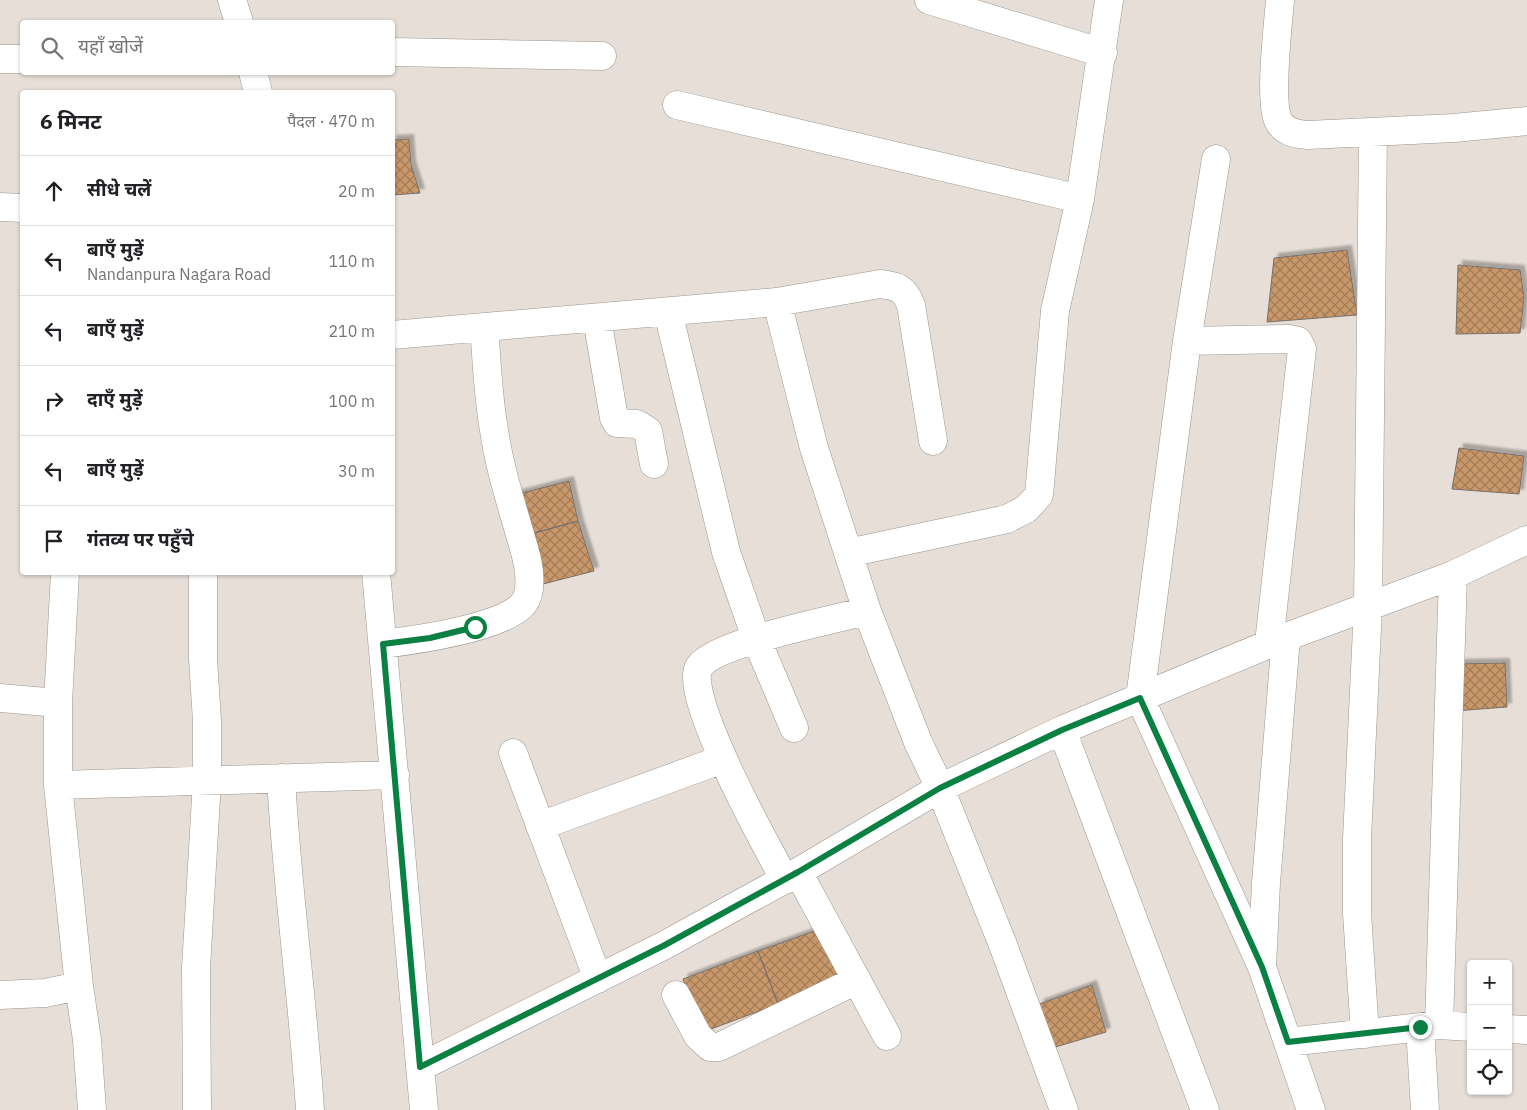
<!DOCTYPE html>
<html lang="hi">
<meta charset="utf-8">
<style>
:root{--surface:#fff;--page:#f2f2f2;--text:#202124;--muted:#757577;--line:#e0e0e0}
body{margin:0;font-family:"IBM Plex Sans","Noto Sans Devanagari",sans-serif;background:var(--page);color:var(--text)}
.controls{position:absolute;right:15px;bottom:15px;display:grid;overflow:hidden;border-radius:5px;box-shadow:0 1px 4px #0004}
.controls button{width:45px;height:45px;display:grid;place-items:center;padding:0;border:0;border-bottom:1px solid var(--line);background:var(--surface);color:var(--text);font:25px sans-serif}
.stop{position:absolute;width:15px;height:15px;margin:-11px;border:4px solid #0b8043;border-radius:50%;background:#fff}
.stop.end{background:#0b8043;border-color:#fff;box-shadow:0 1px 5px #0008}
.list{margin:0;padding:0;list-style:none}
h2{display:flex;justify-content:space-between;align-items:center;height:65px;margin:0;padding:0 20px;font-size:21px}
h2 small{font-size:16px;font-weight:400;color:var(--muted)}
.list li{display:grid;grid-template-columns:32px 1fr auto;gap:15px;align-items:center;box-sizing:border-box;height:70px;padding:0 20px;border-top:1px solid var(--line)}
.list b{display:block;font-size:19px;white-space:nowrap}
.list p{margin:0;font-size:16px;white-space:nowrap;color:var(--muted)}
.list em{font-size:16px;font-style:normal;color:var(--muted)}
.icon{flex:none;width:28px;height:28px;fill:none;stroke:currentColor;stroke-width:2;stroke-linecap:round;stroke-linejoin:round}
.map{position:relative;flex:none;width:1527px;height:1110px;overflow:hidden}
.search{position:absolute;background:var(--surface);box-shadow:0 1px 4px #0004;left:20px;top:20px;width:375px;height:55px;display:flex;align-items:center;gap:12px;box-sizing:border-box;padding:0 18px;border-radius:5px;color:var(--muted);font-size:19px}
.panel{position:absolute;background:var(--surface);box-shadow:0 1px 4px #0004;left:20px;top:90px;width:375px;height:485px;border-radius:5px}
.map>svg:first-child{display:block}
</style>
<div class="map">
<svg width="1527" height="1110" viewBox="0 0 1527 1110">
<defs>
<pattern id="building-cross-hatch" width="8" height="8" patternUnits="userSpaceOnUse" patternTransform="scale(1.25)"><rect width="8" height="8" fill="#c9986b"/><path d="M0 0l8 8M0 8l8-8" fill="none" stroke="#a27b57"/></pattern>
<filter id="shadow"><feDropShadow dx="4.5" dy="-4.5" stdDeviation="1" flood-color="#0004"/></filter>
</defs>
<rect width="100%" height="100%" fill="#e6ded7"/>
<path fill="url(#building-cross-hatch)" stroke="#77706a" filter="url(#shadow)" d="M409,139L411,165L420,193L392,195V140Z
M1347,250L1357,315L1267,322L1274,258Z
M1458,265L1520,270L1524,297L1520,333L1456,334Z
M1459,448L1524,456L1519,494L1452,489Z
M569,481L578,521L527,535L510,496Z
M578,521L594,571L539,585L527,535Z
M1505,663L1507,707L1454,711L1456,664Z
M823,928L842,981L778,1004L758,951Z
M758,951L778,1004L703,1032L683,979Z
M1092,985L1106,1032L1052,1048L1039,1004Z"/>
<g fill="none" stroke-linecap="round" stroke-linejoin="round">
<g stroke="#9d968f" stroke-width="29">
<path id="minor" d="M232,0L239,22
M929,0L1103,53
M1280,0C1278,26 1269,99 1278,120C1283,132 1296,134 1308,135L1454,128L1527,121
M392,52L602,56
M0,59H22
M253,72L258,92
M677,105L1080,199
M1216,159L1187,341L1140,698L1262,967
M0,207L22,208
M777,302L814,448L867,611L918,742L940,788L1003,945L1064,1110
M668,312L726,552L756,638L794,728
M597,318L614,418L617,423L637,424L648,431L654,464
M392,335L777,302L880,284C898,286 904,288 911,305L933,441
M1187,341L1289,339L1298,341L1302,349L1269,643
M848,553L1007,519L1026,509L1039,495L1055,311L1080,199L1109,0
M65,572L58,703V785L79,986L87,1040L92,1110
M376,572L424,1110
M1286,637L1266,883L1262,967L1311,1110
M383,644C415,640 505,628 524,603C533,591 529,565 525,552C514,512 500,472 494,430C488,397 487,362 484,328
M0,698L58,703
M1062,730L1205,1110
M513,753L598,979
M281,778C287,889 303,999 310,1110
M58,785L395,775
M540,826L723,759
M798,872L887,1036
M785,880C768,849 682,694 699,667C714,643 836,619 867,611
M0,995L45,993L79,986
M676,995L698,1036L710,1047H719L857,980
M1439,1025L1453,575
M1420,1027L1425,1110
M1508,1029L1527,1030
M1365,1034L1357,913V839L1368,607L1373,132
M1288,1042L1439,1025L1471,1027
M420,1067L663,946L798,872L940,788L1062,730L1286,637L1453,575L1527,540
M197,1110L196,968L207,781V721L203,659V572"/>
</g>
<use href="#minor" stroke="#fff" stroke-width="28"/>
</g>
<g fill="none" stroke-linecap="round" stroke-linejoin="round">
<path stroke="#0b8043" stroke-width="6" d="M475,627L430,638L383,644L420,1067L663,946L798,872L940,788L1062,730L1140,698L1262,967L1288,1042L1420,1027"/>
</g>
</svg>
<div class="controls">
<button>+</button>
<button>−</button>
<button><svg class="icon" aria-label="locate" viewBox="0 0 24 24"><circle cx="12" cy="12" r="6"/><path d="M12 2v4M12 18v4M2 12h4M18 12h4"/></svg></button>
</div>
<div class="stop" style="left:475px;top:627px"></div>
<div class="stop end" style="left:1420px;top:1027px"></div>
<div class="search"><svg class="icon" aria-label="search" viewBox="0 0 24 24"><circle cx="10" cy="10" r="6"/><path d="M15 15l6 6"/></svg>यहाँ खोजें</div>
<section class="panel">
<h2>6 मिनट<small>पैदल · 470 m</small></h2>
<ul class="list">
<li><svg class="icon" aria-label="ahead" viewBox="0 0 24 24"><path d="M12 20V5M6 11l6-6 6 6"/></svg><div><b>सीधे चलें</b></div><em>20 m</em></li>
<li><svg class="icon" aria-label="left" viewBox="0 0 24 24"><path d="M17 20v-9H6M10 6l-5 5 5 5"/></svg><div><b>बाएँ मुड़ें</b><p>Nandanpura Nagara Road</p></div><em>110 m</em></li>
<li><svg class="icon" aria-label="left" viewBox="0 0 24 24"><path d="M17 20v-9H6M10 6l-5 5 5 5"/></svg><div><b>बाएँ मुड़ें</b></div><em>210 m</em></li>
<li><svg class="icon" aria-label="right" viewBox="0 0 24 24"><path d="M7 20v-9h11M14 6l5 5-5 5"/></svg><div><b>दाएँ मुड़ें</b></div><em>100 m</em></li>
<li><svg class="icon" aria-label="left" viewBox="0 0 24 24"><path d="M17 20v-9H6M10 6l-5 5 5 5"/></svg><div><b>बाएँ मुड़ें</b></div><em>30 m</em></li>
<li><svg class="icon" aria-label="arrive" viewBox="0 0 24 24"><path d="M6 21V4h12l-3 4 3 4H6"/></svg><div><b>गंतव्य पर पहुँचे</b></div></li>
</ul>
</section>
</div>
